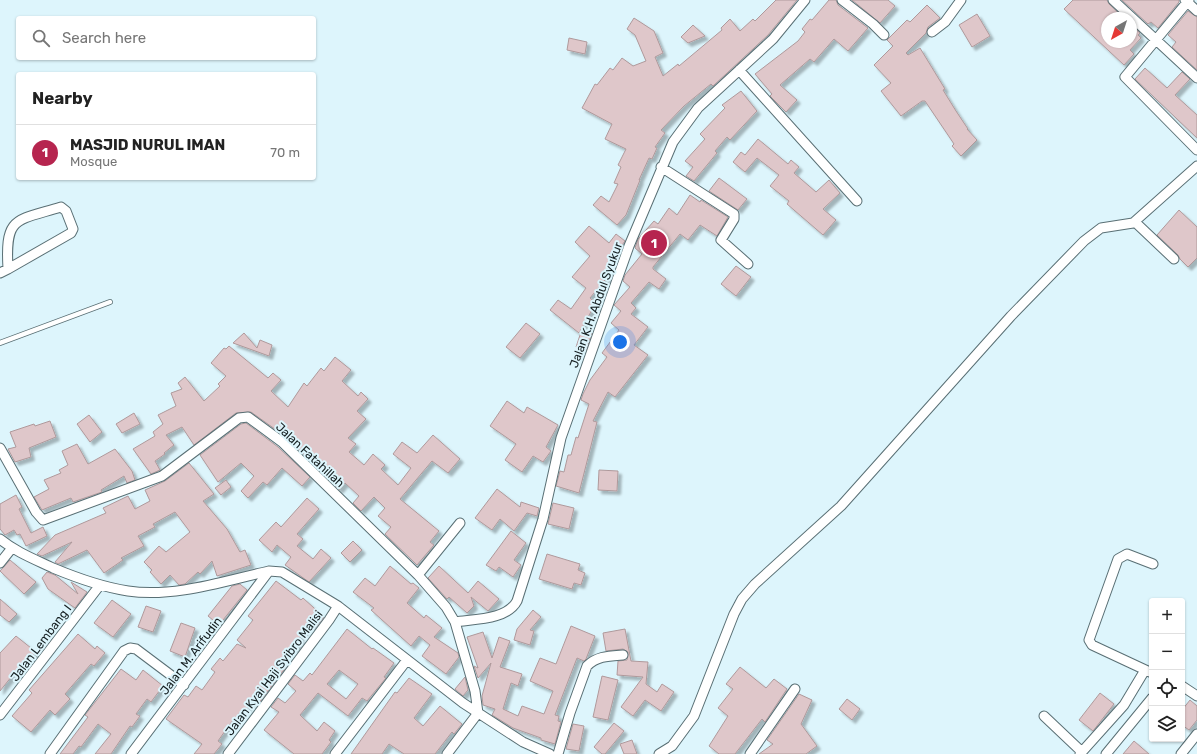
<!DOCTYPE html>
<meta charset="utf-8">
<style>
:root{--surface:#fff;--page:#f6f6f6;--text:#222;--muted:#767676;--line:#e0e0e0;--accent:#b6254f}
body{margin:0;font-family:Rubik,sans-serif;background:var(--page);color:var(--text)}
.controls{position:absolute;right:12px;bottom:12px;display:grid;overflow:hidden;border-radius:4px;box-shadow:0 1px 3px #0004}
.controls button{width:36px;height:36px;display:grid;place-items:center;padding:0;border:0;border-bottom:1px solid var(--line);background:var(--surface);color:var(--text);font:20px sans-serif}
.compass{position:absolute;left:1101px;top:12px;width:36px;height:36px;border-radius:50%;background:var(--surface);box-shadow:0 1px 3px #0004;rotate:219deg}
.you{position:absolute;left:620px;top:342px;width:14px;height:14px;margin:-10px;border:3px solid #fff;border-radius:50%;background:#1a73e8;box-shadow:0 0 0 6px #1a73e833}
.badge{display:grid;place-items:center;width:26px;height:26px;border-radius:50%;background:var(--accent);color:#fff;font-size:13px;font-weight:700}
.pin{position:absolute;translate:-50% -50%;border:2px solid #fff;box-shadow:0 1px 4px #0006}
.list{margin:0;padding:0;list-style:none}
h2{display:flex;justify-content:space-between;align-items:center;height:52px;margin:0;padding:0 16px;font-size:17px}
h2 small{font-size:13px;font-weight:400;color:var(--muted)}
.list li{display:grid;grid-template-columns:26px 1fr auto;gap:12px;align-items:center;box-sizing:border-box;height:56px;padding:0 16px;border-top:1px solid var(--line)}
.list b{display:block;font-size:15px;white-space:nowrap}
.list p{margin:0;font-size:13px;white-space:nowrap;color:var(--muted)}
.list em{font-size:13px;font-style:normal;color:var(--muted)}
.icon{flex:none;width:22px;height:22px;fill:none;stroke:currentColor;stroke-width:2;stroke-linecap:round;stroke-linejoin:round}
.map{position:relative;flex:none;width:1197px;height:754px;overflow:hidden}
.search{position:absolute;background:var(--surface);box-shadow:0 1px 3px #0004;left:16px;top:16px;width:300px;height:44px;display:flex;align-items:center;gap:10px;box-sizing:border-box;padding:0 14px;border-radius:4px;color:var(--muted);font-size:15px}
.panel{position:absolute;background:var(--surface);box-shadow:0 1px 3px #0004;left:16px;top:72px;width:300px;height:108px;border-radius:4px}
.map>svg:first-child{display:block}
</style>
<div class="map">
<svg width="1197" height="754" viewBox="0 0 1197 754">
<defs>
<filter id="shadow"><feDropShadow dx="3.5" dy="3.5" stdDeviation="1" flood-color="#0004"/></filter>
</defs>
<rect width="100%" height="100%" fill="#ddf5fc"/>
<path fill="#dfc7ca" stroke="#af999b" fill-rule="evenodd" filter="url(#shadow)" d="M776,0H797L768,35L713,86L711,84L684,106L661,130L665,133L655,147L657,148L652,159L649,158L639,180H640L626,215L617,225L593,205L601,196L609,202L618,184L614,183L621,167L618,165L626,149L605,139L612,124L582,108L595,84L597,85L610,68L613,70L622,58L633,66L646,61L635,35L627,29L634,18L654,31L663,53L655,57L663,76L678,64L679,66L722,30L721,28L730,19L740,31L753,19L755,21Z
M829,0H836L838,5L868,28L848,51L834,39L814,62L810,59L780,85L797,100L786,112L770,96L772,94L755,74L798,41L805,32L802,29L810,19L812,20Z
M852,0H888L895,6L880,23Z
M1073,0H1107L1109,4L1124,18H1107V42H1131V25L1140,33L1138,35L1141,38L1130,50L1134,54L1124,65L1064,9Z
M1122,0H1179V2L1158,28L1151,22L1148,24Z
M927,5L940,18L928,27L926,33L906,53L908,55L920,48L945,89L943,90L956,111L968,129H967L977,140L961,156L952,146L954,144L925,101H922L901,116L881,91L891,83L874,65L893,46L887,40L907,20L910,22Z
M1188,11L1197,17V70L1172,47L1176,42L1168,35Z
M977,14L990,36L972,47L959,25Z
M693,25L705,36L688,43L681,37Z
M569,38L587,42L585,54L567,50Z
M1145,68L1167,88L1182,72L1190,79L1175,95L1197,115V138L1135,79Z
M741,91L757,111L730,140L727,137L715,151L717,153L694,181L686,176L693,167L685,161L705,139L700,134L725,108L722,105Z
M758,139L788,164L791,160L799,167L794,173L816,192L829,180L840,193L823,209L836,220L823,235L787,204L789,201L770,186L779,175L757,158L745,172L733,162L741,152L745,155Z
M719,178L747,199L738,210L709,191Z
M690,195L700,202L701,200L728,217L717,236L700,225L688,240L680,234L653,267V269L666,279L659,289L649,282L631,303L636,308L631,314L648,327L634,345L648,355L615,397L608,392L593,421L597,422L579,493L556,486L560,471L564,472L568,455H571L576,437L578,438L589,404L581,400L583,394L590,380L607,357L602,353L619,330L611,323L621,311L614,305L630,287L623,281L625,275L642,254L635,248L638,239L654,221L658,224L669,208L677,215Z
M1179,210L1197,227V258L1188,267L1180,259L1178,255L1157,235Z
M589,226L609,243L616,234L625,241L607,265L613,270L590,298L596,303L579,333L550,310L558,300L571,309L586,288L572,277L590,256L575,242Z
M736,266L751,277L736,296L721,284Z
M526,323L540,334L520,358L506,347Z
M582,329L592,333L586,351L576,347Z
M244,333L257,348L260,340L272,345L269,356L233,343Z
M229,346L268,378L273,373L281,380L271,391L288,407L304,383L307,386L321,368L324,371L335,357L351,370L342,381L358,396L361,392L368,399L357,411L366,419L348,438L356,444L349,452L364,465L373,454L385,465L381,469L398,485L411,468L393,454L402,442L417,453L433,435L460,459L448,473L432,461L400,499L439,531L430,542L434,545L417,565L385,534L391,527L378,516L385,508L374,497L361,511L353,503L359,496L345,483L339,490L330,481L333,478L319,467L318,468L286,437L251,412L236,413L194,445L182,427L166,435L174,445L164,453L165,454L155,461L160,470L151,474L133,449L155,436L153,432L163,424L158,415L176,406L171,393L182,389L178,383L185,377L204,401L220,386L218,384L226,376L211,363L224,348L226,349Z
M507,401L524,413L527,407L558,425L546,447L551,451L543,462L533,456L522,472L505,460L516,444L490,426Z
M134,413L140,424L122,433L116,424Z
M89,415L102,432L90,442L77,424Z
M50,421L56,437L29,448L31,457L15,462L8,449L16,447L10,432L34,424L35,426Z
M246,423L278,447L310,477L302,486L282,468L267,485L263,482L248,498L241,491L254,476L241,463L218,482L200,455L241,424Z
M77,444L88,464L115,449L132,471L135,480L127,483L124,476L101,490L102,492L73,502L71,498L42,510L34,497L49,489L44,480L61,473L59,470L68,465L62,451Z
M189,463L214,494L203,501L227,529L240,552L245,550L251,565L217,576L212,561L200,574L198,572L185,584L179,585L170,575L161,584L150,572L152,570L144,562L159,546L166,552L190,532L175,512L153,524L155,527L138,536L144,546L121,558L123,560L104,573L87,550L58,564L55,562L72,542L42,556L37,554L55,535L106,513L103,508L128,496L135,509L150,501L145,490L165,481Z
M599,470L618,471L617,491L598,490Z
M226,480L231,487L221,495L215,488Z
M497,489L520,507L521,502L539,508L537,516L527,513L514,531L500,519L492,530L475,518Z
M16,495L22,507L19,509L31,533L43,527L47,536L26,546L20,534L17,535L14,530L5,535L0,529V504Z
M307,498L319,509L297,534L303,539L297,546L313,559L321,549L331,558L309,582L285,565L291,557L277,545L272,552L259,540L276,522L281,527Z
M553,503L574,508L569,529L548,524Z
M511,531L526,543L514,560L521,565L513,577L499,567L496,571L486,565Z
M353,541L362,550L350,562L341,553Z
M547,554L580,564L578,570L585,573L581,585L574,583L572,589L539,579Z
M10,560L36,582L24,594L0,571Z
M390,566L411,584L413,583L419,588L407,603L424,618L426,615L442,628L434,637L458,653L459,657L446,674L422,656L430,645L419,636L411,646L371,610L374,608L353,592L365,578L375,586Z
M439,566L468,593L478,581L499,599L488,611L471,597L474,606L467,613L449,597L447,599L428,578Z
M47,572L55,575L78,594L71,582L87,592L75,608L48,589L42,578Z
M276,581L301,600L303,598L324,617L314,629L309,625L299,638L302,641L295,649L293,647L280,662L286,667L259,703L254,699L244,712L242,710L230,724L218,741L222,744L214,754H194L202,744L166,719L184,695L188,697L196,686L202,690L215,672L211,669L220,658L223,661L237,644L246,648L237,640L253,620L248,616Z
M240,584L247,590L219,625L208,616L232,586Z
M0,599L17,614L9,622L0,615Z
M112,600L131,614L113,637L94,623Z
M146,606L161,611L153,632L138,627Z
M533,610L541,617L530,630L534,631L530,645L514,640L517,629Z
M181,623L195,628L185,657L170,651Z
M571,626L595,636L586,659L584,661L577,658L555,715L559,716L558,721L561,722L555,744L541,740V738L513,728L492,715L495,709L483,705L482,696L491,663L478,678L474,666L478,668L467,637L483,632L492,658L499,637L510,641L500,667L522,674L518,686L511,683L503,709L518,716L522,706L544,714L553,691L530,681L540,658L556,664Z
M347,629L372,649L373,648L394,663L384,677L386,678L367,701L362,698L348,716L318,693L300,715L317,731L324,722L335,731L329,740L331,742L322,754H294L264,730L279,712L271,707L278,698L285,703L296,691L288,684L295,675L303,681L310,673L312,675ZM339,670L358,684L346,699L327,684Z
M625,629L631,661L648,662L646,684L657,692L662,684L674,692L661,711L645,700L633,716L621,707L643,677L617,675L618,661L627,660L628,652L623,649L606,651L603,633Z
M78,634L95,649L97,646L105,653L94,666L91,664L65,694L70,699L55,715L50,710L31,732L12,716L32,693L29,690Z
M16,636L36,652L27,663L24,661L0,691V653Z
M740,667L766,688L774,679L787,689L765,722L762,719L735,754H719L709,746L728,716L718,708L733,689L726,684Z
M121,669L136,680L143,670L163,686L151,702L147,699L136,714L140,716L132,727L130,726L111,754H95L111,734L98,724L81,747L79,746L73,754H60L88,717L85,715Z
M602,676L618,680L608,720L593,717Z
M465,677L468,690L463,696L455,689Z
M409,678L432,694L414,718L423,726L440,706L462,724L454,734L452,732L435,754H404L389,744L382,754H351L395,692L397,693Z
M1100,693L1114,704L1093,731L1079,720Z
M799,694L812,700L801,724L817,746L806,754H759L773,744L767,740Z
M847,699L860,709L852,720L839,709Z
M1190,700L1197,706V720L1189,730L1182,725V710Z
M614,723L624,731L605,754H602L594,747Z
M573,724L584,726L579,751L566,749Z
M632,740L637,754H624L620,744Z
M1134,741L1149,754H1123Z"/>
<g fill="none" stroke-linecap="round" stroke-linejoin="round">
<g stroke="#596f74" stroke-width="6">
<path id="service" d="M0,343L110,302"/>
</g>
<g stroke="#596f74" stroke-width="11">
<path id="minor" d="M842,0L873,24L884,35
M1113,0L1197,78
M1185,0L1197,11
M1189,0L1125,77L1197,150
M932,32L945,22L961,0
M739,70L857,201
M661,167L734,214V219L721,240L748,264
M1135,222L1174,259
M0,273L8,269L71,233L73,229L66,211L61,207C15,221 5,216 8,269
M0,448L36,512L43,520L162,476L239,418L248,417L282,442L418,575L446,607L455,622L475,691L478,713L447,754
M0,539C16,552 34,559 53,568C77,578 102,587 128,591C174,598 224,581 269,571L282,572L338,606L463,703L523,742L550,754
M0,563L12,548
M418,575L460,523
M455,622C474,619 507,620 517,601L543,519L561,438L629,246L673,142L698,108L773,39L805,0
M1152,673L1092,645L1089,640L1118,559L1127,554L1153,564
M1182,686L1197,696
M0,715L100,585
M1044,716L1082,752
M50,754L124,651L130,648L136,649L184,685
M131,754L269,571
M228,754L329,620L338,606
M335,754L407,660
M558,754L570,713L587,666C597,656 609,656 623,655
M659,754L672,746L694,716L734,614L742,599L755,584L841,506L1011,316L1084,241L1101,228L1133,223L1197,166
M750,754L795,689
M1080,754L1124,705L1145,670
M1106,754L1152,698
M1181,754L1197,734"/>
</g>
<use href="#service" stroke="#fff" stroke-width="4.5"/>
<use href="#minor" stroke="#fff" stroke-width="9"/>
</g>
<g text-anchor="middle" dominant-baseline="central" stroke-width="4" stroke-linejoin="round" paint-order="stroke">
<g font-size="12" fill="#121b1d" stroke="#ddf5fc">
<text transform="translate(596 305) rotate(-70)">Jalan K.H. Abdul Syukur</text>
<text transform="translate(310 455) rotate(43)">Jalan Fatahillah</text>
<text transform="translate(41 643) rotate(-53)">Jalan Lembang I</text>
<text transform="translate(191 656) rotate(-53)">Jalan M. Arifudin</text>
<text transform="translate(274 673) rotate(-53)">Jalan Kyai Haji Syibro Malisi</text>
</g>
</g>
</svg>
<div class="controls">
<button>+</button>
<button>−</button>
<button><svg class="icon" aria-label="locate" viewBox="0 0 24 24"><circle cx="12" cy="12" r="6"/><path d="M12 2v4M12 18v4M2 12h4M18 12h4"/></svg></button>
<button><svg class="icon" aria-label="layers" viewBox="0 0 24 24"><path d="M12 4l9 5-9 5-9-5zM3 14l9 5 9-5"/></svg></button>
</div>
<svg class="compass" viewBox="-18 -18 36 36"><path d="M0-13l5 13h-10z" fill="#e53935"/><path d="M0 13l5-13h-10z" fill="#767676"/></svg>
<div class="you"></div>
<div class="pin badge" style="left:654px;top:243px">1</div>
<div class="search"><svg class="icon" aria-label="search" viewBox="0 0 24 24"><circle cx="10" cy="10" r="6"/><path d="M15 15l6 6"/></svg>Search here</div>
<section class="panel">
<h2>Nearby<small></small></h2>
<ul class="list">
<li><span class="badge">1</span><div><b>MASJID NURUL IMAN</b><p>Mosque</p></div><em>70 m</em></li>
</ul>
</section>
</div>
